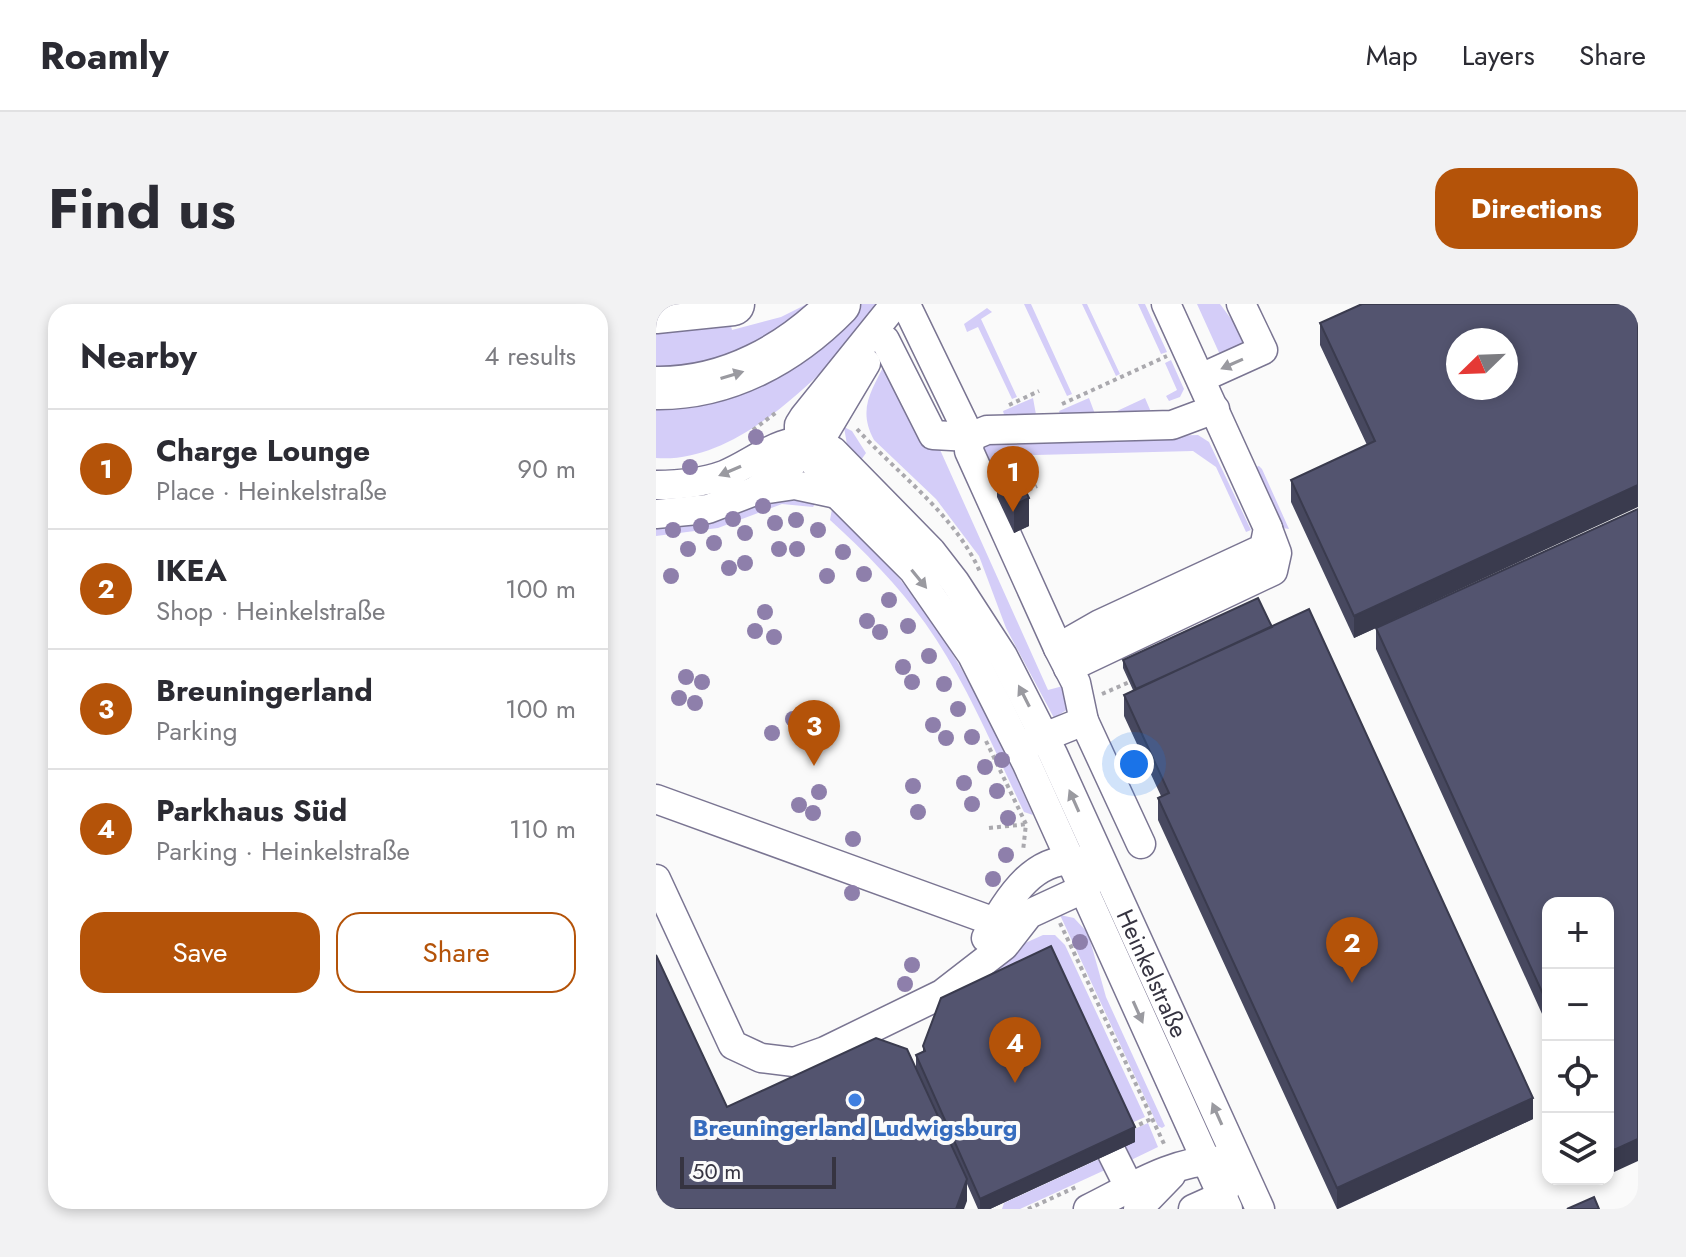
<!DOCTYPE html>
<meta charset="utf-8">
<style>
:root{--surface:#fff;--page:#f2f2f3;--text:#2b2b33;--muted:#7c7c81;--line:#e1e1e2;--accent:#b45309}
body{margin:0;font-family:Jost,sans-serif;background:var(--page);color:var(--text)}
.controls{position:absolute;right:24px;bottom:24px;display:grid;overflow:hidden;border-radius:16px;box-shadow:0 4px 12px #0003}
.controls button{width:72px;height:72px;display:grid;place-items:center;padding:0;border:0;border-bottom:2px solid var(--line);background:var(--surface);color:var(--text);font:40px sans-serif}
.compass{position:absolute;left:790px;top:24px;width:72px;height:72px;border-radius:50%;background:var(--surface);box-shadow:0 4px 12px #0003;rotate:247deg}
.scale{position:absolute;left:24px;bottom:20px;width:156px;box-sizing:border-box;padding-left:8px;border:4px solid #363441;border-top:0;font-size:22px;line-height:28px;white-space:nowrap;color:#363441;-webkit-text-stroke:6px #fafafa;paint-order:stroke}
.you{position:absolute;left:478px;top:460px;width:28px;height:28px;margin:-20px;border:6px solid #fff;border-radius:50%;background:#1a73e8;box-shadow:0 0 0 12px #1a73e833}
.badge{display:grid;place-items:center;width:52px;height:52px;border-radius:50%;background:var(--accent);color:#fff;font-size:26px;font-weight:700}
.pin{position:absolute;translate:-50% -66px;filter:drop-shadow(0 2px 4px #0008)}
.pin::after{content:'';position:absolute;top:42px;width:28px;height:24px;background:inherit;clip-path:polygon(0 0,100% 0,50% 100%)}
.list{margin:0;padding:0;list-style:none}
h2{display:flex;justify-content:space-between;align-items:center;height:104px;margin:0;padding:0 32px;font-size:34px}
h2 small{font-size:26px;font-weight:400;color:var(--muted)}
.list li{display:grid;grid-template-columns:52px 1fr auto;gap:24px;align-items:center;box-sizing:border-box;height:120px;padding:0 32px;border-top:2px solid var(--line)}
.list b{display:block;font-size:30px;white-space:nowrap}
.list p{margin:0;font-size:26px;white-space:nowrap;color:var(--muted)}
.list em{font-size:26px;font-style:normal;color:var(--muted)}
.actions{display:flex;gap:16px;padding:24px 32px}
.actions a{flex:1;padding:18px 0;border:2px solid var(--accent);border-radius:24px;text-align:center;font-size:28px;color:var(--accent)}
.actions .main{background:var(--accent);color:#fff}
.icon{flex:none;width:44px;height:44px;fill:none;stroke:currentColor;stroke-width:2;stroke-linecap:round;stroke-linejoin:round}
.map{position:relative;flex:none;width:982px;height:905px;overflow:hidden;border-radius:24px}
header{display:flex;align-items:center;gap:48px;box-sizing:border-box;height:112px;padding:0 40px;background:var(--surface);border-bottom:2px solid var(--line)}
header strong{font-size:38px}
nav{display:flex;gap:44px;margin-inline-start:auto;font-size:28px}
.intro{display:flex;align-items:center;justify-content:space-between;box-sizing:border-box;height:192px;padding:0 48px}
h1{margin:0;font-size:56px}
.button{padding:20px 36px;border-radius:24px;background:var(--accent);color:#fff;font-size:28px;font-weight:700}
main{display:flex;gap:48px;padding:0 48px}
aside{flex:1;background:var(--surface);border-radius:24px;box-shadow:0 4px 12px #0003}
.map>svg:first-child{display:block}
</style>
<header>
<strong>Roamly</strong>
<nav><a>Map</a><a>Layers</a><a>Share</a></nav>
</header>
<div class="intro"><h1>Find us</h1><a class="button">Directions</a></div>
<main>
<aside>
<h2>Nearby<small>4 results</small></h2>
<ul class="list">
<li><span class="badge">1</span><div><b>Charge Lounge</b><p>Place · Heinkelstraße</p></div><em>90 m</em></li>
<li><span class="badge">2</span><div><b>IKEA</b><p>Shop · Heinkelstraße</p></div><em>100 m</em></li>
<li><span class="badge">3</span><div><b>Breuningerland</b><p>Parking</p></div><em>100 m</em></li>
<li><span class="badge">4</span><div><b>Parkhaus Süd</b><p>Parking · Heinkelstraße</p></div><em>110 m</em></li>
</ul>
<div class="actions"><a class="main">Save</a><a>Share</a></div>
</aside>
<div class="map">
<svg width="982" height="905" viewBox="0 0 982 905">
<rect width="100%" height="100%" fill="#fafafa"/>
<path fill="#d4cdf8" d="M151,0H159L85,51L0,71V29L75,22L76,26L125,13Z
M196,0H228C177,60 86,161 0,154V96Z
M368,0H375L416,90L411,92Z
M426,0H431L464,70L460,72Z
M482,0H489L511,48L505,50Z
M541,0H564L593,39L565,53Z
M331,4L336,8L325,15L361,93L356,95L322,23L311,28L308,20Z
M515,56L528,85L524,93L513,97L510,92L521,86L509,59Z
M230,57L281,139L392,386L407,382L412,405L398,414L350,324L323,252L280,195L218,136C201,104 216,87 230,57Z
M377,94L381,116L349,114L347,107Z
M433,94L439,110H404L403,107Z
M489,94L495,108L464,112L461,107Z
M188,123L196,127L210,149L203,159L191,141Z
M542,131L553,138L595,226L590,228L560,163L537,147L340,152L341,164H332L324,151L330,137Z
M603,162L606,165L633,225L627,224L599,163Z
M116,194L162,196L157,203L126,200L62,224L0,232V223Z
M176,205C279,297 322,388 377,511L368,508C337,444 310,377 269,319C241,280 209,248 174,216Z
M404,611L418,614L432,629L450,693L509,822L506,824L502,822Z
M387,631H399L409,641L489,813L471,821L336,672L367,640Z
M492,819L502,843L473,857L466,844L474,827Z
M443,855L449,866L364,905H346L348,899Z"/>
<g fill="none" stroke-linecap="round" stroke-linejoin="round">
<g stroke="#7a7592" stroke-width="31">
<g id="minor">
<path d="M239,0L148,113L143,121V137L151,148L181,190L257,266L316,351L371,460L572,905"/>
<path d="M253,7L314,133L313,147L402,344"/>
<path d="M229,36L277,131L314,133L331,126L516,121L559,105"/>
<path d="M545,74L607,46L585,0"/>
<path id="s1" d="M0,181C23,181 46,179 68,171C105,156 137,120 177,147L275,247L299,278L347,352L397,450L604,905"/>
<path d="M99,187L139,181L181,190"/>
<path d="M0,210L52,205L99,187L163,138L210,59"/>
<path d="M412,364L617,267L621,249L612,225"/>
<path d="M428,417L485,540"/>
<path d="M371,440L428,417L420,379L402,344L444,320L608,244L612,224L510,0"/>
<path d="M0,495L339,618"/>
<path d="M0,575L77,741L105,754L138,758L169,747L286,690L348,642L373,610L427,585L439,572"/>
<path d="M330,634C352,595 379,546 431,558"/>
<path d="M456,849L474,885"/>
<path d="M432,905C473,885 520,854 566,857"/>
<path d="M482,905L515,871"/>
<path d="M537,905L566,892L573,877"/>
</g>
</g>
<g stroke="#7a7592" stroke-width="45">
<path id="highway" d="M0,8L77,0
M0,84C71,85 134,50 183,0"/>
</g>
<path stroke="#aaa9ae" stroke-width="4" stroke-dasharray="4 4" stroke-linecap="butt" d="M406,100L511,52
M353,101L383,87
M201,125C242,170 300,212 324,268
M97,126L122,107
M365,189L381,182
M446,390L478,376
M330,437L370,520L367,547
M333,524L372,520
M404,619L509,842
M476,824L495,815
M372,905L420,883"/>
<use href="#minor" stroke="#fff" stroke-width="28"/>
<use href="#highway" stroke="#fff" stroke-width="42"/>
</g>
<g fill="#8e7fab">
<circle cx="100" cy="133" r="8"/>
<circle cx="34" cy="163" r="8"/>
<circle cx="107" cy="202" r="8"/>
<circle cx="77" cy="215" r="8"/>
<circle cx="140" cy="216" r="8"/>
<circle cx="119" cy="219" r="8"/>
<circle cx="45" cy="222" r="8"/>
<circle cx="17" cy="226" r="8"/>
<circle cx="162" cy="226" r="8"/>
<circle cx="89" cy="229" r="8"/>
<circle cx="58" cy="239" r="8"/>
<circle cx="32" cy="245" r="8"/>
<circle cx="123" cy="245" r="8"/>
<circle cx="141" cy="245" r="8"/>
<circle cx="187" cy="248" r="8"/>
<circle cx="89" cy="259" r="8"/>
<circle cx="73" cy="264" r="8"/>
<circle cx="208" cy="270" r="8"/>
<circle cx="15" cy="272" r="8"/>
<circle cx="171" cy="272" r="8"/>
<circle cx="233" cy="296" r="8"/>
<circle cx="109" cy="308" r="8"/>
<circle cx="211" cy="317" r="8"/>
<circle cx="252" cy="322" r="8"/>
<circle cx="99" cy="327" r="8"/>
<circle cx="224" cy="328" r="8"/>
<circle cx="118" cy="333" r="8"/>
<circle cx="273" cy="352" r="8"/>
<circle cx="247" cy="363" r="8"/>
<circle cx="30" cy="373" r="8"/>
<circle cx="46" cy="378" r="8"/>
<circle cx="256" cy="378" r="8"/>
<circle cx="288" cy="380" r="8"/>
<circle cx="23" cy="394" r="8"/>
<circle cx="39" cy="399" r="8"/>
<circle cx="302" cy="405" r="8"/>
<circle cx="137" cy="415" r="8"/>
<circle cx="277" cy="421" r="8"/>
<circle cx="116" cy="429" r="8"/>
<circle cx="316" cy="433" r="8"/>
<circle cx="290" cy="434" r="8"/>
<circle cx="346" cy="456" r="8"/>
<circle cx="329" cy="463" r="8"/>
<circle cx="308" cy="479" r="8"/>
<circle cx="257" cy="482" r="8"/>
<circle cx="341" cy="487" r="8"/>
<circle cx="163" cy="488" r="8"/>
<circle cx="316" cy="500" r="8"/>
<circle cx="143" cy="501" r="8"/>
<circle cx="262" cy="508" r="8"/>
<circle cx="157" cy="509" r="8"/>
<circle cx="352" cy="514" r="8"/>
<circle cx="197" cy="535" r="8"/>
<circle cx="350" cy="551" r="8"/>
<circle cx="337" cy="575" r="8"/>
<circle cx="196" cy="589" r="8"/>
<circle cx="424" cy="638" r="8"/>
<circle cx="256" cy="661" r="8"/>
<circle cx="249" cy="680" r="8"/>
</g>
<path fill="#47485f" d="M706,0L735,317L982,205L958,868L952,855V599H892V723L720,345V324L698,334L635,198V176L711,141L664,41V19Z
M341,164L373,222L358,229L341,193Z
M616,323L877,815L682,905H681L502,516V494L505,492L468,412V391L477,386L467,364V356Z
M267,742L479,838L334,905H322L311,880V897L71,803L260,765V751L267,747Z"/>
<path fill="#3a3b4e" d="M982,181V203L698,334V312Z
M373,194V222L358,229V201Z
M877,794V815L681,905V884Z
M479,823V838L334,905H324V895Z
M982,835V857L958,868V846Z
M311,875V897L308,905H300Z"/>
<path fill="#53546f" stroke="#3a3b4e" stroke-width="2" fill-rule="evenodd" d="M706,0H982V181L698,312L635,176L719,137L664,19ZM802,36H850V84H802Z
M356,158L373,194L358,201L341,164Z
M982,205V835L958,846L952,833V599H892V701L720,324Z
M602,294L616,323L480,385L467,356Z
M653,305L877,794L681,884L502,494L513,489L468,391Z
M395,642L479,823L324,895L260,751L269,747L267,742L285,694Z
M0,651L71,803L220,734L251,745L311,875L300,905H0Z
M938,893L943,905H911Z"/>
<defs><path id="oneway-solid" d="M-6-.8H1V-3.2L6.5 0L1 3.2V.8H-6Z" transform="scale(2)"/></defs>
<g fill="#9a9aa0">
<use href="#oneway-solid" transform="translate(576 60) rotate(156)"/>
<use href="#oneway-solid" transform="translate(76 71) rotate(-17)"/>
<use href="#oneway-solid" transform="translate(74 167) rotate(157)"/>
<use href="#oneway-solid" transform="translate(263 275) rotate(51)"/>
<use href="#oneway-solid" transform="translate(368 392) rotate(-117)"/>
<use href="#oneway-solid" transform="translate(418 497) rotate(-114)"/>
<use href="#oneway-solid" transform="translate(482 708) rotate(66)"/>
<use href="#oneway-solid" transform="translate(561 810) rotate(-114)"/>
</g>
<circle fill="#3f7fe0" stroke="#fafafa" stroke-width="3" cx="199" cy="796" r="8"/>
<g text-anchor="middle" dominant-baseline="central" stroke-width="8" stroke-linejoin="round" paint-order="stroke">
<g font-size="24" fill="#363441" stroke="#fafafa">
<text stroke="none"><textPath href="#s1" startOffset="806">Heinkelstraße</textPath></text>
</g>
<g font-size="24" font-weight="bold" fill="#366cbe" stroke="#fafafa">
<text x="199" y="823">Breuningerland Ludwigsburg</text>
</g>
</g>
</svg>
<div class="controls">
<button>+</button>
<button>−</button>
<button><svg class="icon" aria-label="locate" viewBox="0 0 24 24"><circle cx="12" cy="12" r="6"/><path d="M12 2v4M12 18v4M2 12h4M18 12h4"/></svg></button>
<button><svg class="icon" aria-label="layers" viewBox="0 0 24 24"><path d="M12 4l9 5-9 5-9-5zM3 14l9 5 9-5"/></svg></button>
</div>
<svg class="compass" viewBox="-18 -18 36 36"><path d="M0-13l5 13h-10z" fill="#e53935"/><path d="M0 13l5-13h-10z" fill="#7c7c81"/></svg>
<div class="scale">50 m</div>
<div class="you"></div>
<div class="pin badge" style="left:357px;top:208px">1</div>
<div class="pin badge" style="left:696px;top:679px">2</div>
<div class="pin badge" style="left:158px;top:462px">3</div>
<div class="pin badge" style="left:359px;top:779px">4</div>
</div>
</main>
